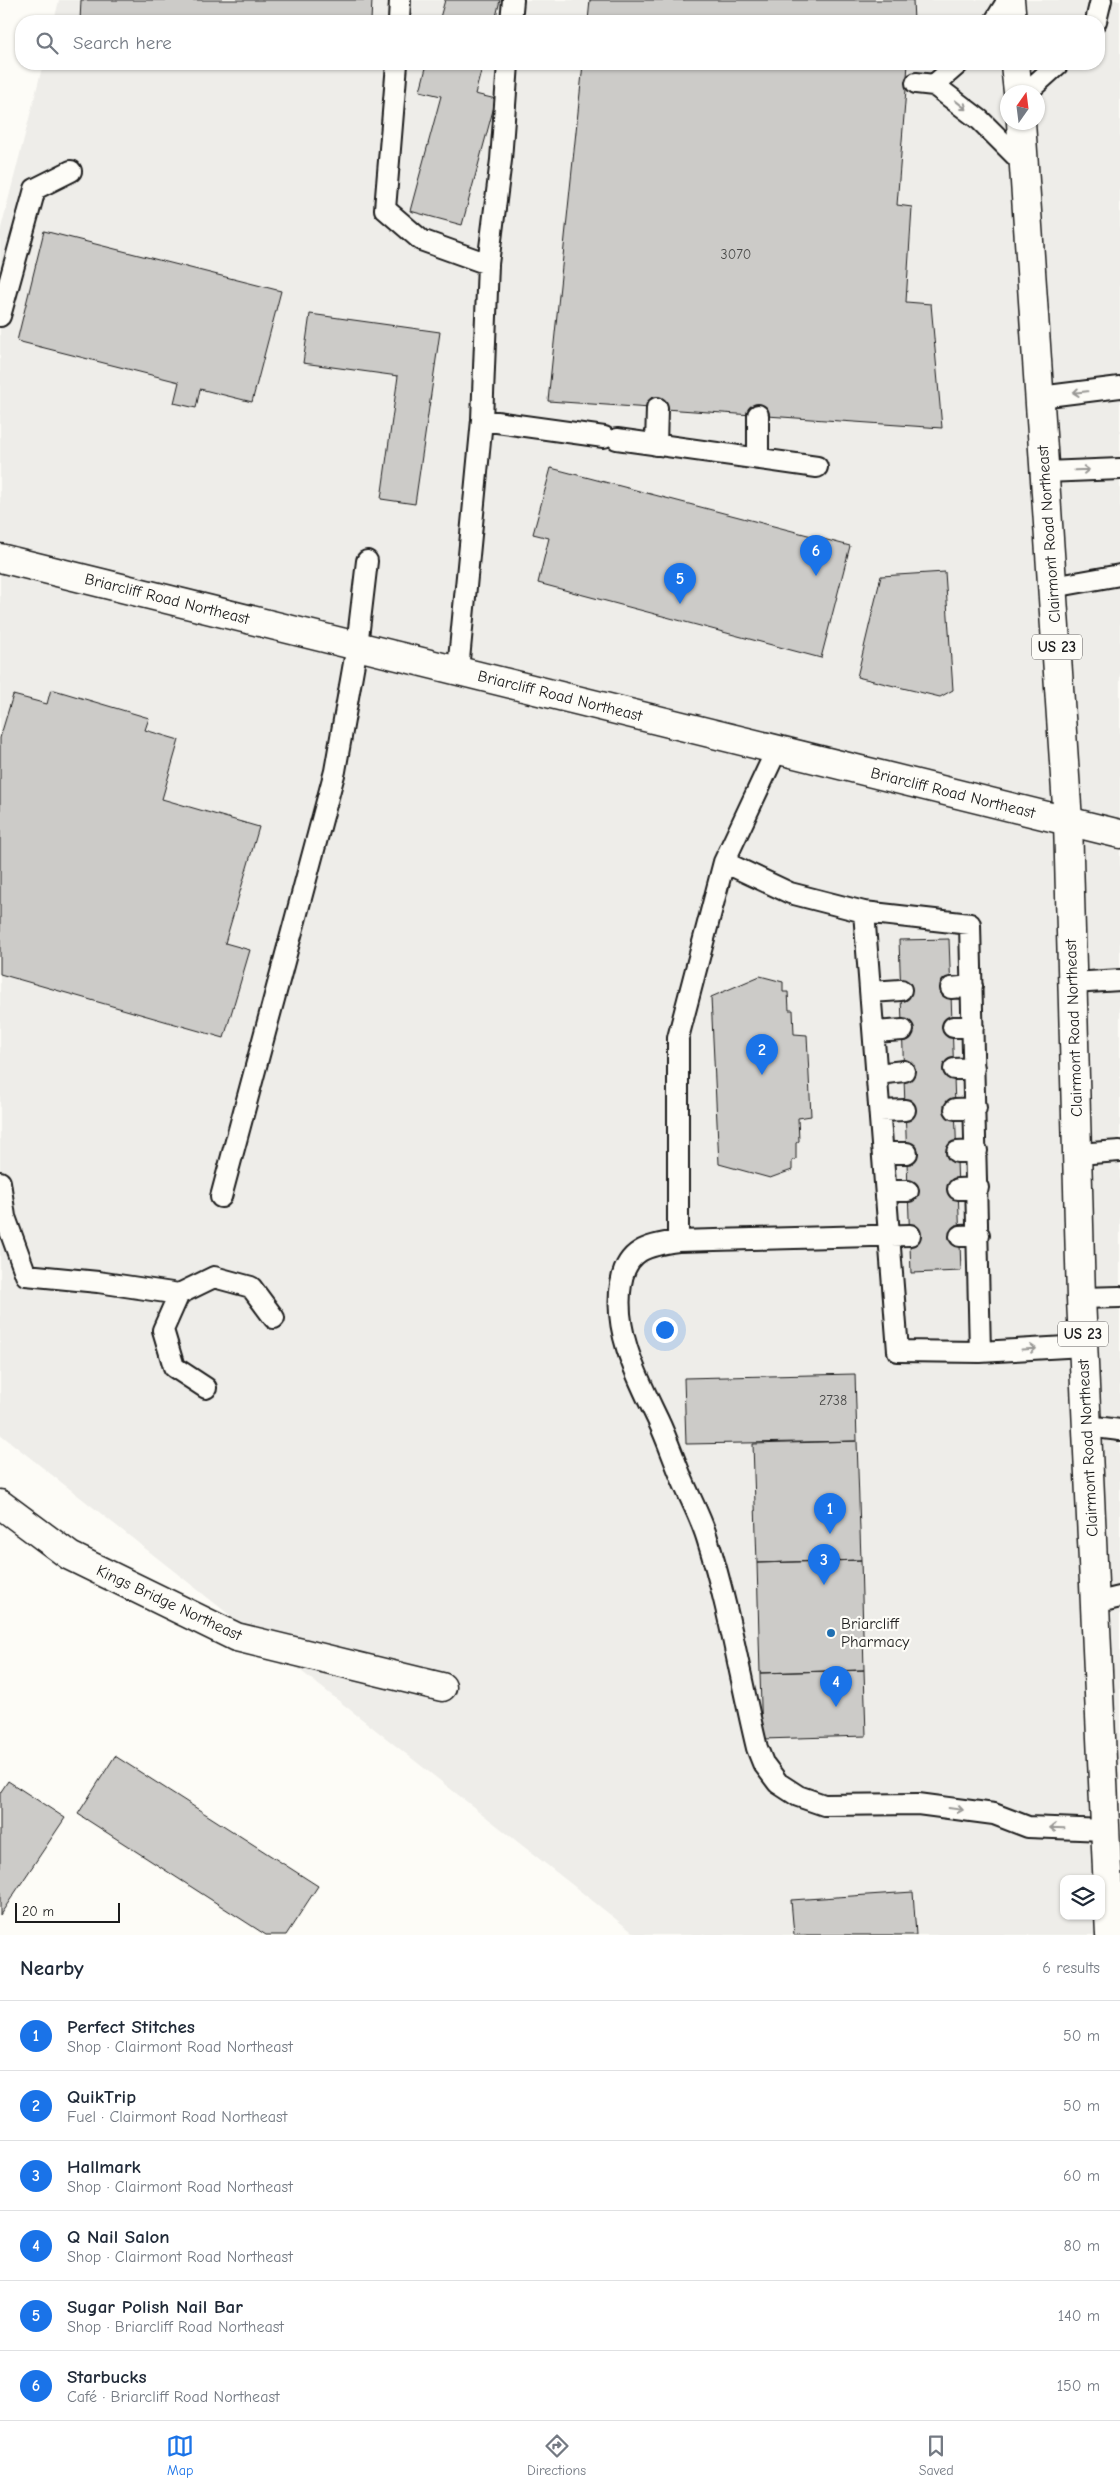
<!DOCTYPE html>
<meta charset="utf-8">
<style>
:root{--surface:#fff;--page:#f2f2f3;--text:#1f2937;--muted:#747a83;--line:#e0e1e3;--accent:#1a73e8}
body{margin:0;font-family:"Comic Neue",sans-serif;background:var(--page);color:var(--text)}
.controls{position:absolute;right:15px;bottom:15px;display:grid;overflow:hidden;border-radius:10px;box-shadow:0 1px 4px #0004}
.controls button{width:45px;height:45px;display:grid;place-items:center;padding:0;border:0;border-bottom:1px solid var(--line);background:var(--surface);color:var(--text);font:25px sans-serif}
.compass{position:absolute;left:1000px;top:85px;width:45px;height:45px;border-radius:50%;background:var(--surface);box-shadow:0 1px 4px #0004;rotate:14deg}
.scale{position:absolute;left:15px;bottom:12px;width:105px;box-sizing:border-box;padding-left:5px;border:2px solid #1c1c1c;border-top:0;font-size:14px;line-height:18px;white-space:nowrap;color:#1c1c1c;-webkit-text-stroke:4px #fdfcf7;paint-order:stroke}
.you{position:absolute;left:664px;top:1329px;width:18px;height:18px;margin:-12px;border:4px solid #fff;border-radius:50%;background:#1a73e8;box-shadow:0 0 0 8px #1a73e833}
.badge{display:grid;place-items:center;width:32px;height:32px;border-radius:50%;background:var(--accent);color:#fff;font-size:16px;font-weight:700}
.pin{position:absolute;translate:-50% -41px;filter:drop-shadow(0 1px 2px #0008)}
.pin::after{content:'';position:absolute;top:26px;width:18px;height:15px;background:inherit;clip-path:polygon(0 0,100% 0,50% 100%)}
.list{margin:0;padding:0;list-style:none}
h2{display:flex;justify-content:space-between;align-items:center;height:65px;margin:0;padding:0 20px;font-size:21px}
h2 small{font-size:16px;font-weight:400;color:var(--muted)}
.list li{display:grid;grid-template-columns:32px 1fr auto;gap:15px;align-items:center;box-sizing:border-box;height:70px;padding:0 20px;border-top:1px solid var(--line)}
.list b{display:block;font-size:19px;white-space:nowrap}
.list p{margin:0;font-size:16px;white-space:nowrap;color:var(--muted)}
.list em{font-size:16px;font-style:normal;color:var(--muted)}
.icon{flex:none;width:28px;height:28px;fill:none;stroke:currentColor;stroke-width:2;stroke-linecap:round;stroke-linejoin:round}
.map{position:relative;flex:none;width:1120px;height:1935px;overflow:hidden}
.search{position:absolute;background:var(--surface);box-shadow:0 1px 4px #0004;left:15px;right:15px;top:15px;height:55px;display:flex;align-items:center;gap:12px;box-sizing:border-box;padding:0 18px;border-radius:20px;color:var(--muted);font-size:19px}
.sheet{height:485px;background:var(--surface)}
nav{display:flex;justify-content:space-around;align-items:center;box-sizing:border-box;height:70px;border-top:1px solid var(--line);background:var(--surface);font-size:14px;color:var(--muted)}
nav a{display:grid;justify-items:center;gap:2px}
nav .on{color:var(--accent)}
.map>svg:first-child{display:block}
</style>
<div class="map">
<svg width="1120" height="1935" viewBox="0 0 1120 1935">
<rect width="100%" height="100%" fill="#fdfcf7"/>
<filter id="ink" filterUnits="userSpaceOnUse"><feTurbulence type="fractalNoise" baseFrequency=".02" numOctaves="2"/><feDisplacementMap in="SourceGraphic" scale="10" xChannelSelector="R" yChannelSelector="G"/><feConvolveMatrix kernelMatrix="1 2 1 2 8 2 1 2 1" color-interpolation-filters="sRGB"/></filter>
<g filter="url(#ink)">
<path fill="#eeede9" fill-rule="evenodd" d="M59,0H1120V1935H636L0,1434V232L43,64H1099V21H54ZM1008,92H1038V122H1008ZM1064,1879H1101V1916H1064Z"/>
<path fill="#cccbc8" stroke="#1c1c1c" d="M81,0H372L371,21H80Z
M445,0H500L495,21H439Z
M590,0H913L914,21H588Z
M427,64H483L475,94L496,99L462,225L410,211L441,96L420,91Z
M583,64H908L897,205L912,207L906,302L931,304L942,428L548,401Z
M44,231L281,291L252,402L200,389L196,408L174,403L179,382L17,341Z
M310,314L440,332L415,504L381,499L398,376L303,363Z
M551,468L850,546L821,658L538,583L549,538L533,534Z
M945,572L953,690L940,697L857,677L881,576Z
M51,689L149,718L145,730L179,740L162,799L259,827L225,943L250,950L224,1038L0,974V738L13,695L47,704Z
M949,939L961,1271L911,1273L899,940Z
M760,976L783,982V992H788L789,1010H793L794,1034L807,1035L811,1116L798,1118L799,1141L796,1143V1159L792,1161V1170L770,1178L719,1164L711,997Z
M855,1374L857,1441L686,1444L684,1378Z
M857,1441L861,1560L757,1563L753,1444Z
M861,1560L864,1670L760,1673L757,1563Z
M864,1670L866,1736L762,1739L760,1673Z
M115,1756L318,1886L286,1935H266L78,1814Z
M8,1781L65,1818L0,1915V1793Z
M913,1892L916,1935H794L791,1900Z"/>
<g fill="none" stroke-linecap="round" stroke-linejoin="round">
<g stroke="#1c1c1c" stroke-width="24">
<path id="service" d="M399,21L400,0
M511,21L513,0
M995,21L1008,0
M1096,21L1101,0
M397,64L385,209L421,240L488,264
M958,64L934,85L980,120L1024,164
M916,83L934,85
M1027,92L1058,64
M0,316L35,189L71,171
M1040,397L1120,387
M482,420L604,437
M617,439L817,467
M656,445L657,408
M758,459V415
M1045,472L1120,469
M1053,587L1120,575
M458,670L482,420L488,264L501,160L508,64
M724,862L790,893L864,912L970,924L980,1352
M864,912L898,1351L980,1352L1083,1346
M1073,983L1120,980
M951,988L972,986
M871,992L901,990
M953,1027H973
M874,1032L903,1030
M954,1069L974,1068
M877,1074L904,1071
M955,1109L976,1108
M880,1111L905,1110
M957,1152L977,1151
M883,1153H907
M1077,1154L1120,1151
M0,1182L5,1217L26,1275L98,1282L179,1294
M958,1189L978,1188
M886,1191H908
M221,1197L335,771L357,646L367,561
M910,1235L678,1241C648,1245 626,1250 621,1284C613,1332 638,1378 658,1420C667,1439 674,1460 682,1479C690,1498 701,1518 707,1538C729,1607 740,1678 757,1748L763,1763L778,1783L798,1796L824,1805L918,1804L994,1814L1028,1827L1105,1830
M960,1236L979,1235
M678,1241V1038L724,862L777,749
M1081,1298L1120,1297
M206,1388L174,1367L163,1330L179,1294L214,1277L251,1287L274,1318
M1087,1426L1120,1430
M1095,1603L1120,1597"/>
</g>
<g stroke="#1c1c1c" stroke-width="31">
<path id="minor" d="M0,1504L70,1556L236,1637L442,1687"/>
</g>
<g stroke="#1c1c1c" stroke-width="31">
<path id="secondary" d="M0,558L1120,834"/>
</g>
<g stroke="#1c1c1c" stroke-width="31">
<path id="primary" d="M1010,0L1012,21
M1015,64L1018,92
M1021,122L1068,821L1081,1298L1110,1935"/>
</g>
<use href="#service" stroke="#fdfcf7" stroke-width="20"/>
<use href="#minor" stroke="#fdfcf7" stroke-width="28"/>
<use href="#secondary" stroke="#fdfcf7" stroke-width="28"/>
<use href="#primary" stroke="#fdfcf7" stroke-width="28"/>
</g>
<defs><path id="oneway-shaft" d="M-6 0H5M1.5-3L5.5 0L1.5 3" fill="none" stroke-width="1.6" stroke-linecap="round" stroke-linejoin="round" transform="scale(1.25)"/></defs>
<g stroke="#989794">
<use href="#oneway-shaft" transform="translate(961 105) rotate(38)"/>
<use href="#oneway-shaft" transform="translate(1080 392) rotate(174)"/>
<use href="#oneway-shaft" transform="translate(1082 470) rotate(-2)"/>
<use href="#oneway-shaft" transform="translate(1029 1349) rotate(-3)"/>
<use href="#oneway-shaft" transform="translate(956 1809) rotate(8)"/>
<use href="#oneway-shaft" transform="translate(1057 1828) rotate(-178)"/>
</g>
</g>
<circle fill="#1f6fb2" stroke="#fdfcf7" stroke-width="2" cx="831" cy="1633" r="5"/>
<g text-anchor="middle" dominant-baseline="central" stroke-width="4.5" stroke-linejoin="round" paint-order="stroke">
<g font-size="14" fill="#484847">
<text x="736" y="254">3070</text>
<text x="833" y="1400">2738</text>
</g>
<g fill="#fdfcf7" stroke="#605f5e" stroke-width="1">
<rect x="1032" y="634.5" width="50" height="25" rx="4"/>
<rect x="1058" y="1321.5" width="50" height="25" rx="4"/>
</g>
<g font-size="15" font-weight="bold" fill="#1c1c1c">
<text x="1057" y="647">US 23</text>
<text x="1083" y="1334">US 23</text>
</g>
<g font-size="16" fill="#1c1c1c" stroke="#fdfcf7">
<text transform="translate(1049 534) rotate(-94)">Clairmont Road Northeast</text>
<text transform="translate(167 599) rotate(14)">Briarcliff Road Northeast</text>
<text transform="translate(560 696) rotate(14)">Briarcliff Road Northeast</text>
<text transform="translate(953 793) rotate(14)">Briarcliff Road Northeast</text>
<text transform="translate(1074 1028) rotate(-92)">Clairmont Road Northeast</text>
<text transform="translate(1088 1448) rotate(-93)">Clairmont Road Northeast</text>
<text transform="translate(169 1603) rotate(25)">Kings Bridge Northeast</text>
</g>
<g font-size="16" fill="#1c1c1c" stroke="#fdfcf7" text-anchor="start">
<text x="841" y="1624">Briarcliff<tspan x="841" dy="18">Pharmacy</tspan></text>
</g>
</g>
</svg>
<div class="controls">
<button><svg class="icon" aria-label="layers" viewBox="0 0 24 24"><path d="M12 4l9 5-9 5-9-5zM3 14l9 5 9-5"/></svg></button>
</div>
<svg class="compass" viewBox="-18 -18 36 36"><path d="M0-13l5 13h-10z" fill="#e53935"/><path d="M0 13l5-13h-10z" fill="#747a83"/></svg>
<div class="scale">20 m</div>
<div class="you"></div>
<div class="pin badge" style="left:830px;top:1534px">1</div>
<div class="pin badge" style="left:762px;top:1075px">2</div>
<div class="pin badge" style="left:824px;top:1585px">3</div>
<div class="pin badge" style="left:836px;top:1707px">4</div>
<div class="pin badge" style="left:680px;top:604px">5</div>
<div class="pin badge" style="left:816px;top:576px">6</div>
<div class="search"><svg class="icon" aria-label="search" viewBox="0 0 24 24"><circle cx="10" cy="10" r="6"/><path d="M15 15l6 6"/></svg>Search here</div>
</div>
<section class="sheet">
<h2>Nearby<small>6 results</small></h2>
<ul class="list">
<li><span class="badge">1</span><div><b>Perfect Stitches</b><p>Shop · Clairmont Road Northeast</p></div><em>50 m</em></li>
<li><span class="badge">2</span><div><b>QuikTrip</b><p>Fuel · Clairmont Road Northeast</p></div><em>50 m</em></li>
<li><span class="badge">3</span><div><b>Hallmark</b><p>Shop · Clairmont Road Northeast</p></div><em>60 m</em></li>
<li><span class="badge">4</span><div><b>Q Nail Salon</b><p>Shop · Clairmont Road Northeast</p></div><em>80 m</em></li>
<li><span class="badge">5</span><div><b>Sugar Polish Nail Bar</b><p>Shop · Briarcliff Road Northeast</p></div><em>140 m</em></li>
<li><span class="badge">6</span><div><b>Starbucks</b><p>Café · Briarcliff Road Northeast</p></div><em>150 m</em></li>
</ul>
</section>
<nav>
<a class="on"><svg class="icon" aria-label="map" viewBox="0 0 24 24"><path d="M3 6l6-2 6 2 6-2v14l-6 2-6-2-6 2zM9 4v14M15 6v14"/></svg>Map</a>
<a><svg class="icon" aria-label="directions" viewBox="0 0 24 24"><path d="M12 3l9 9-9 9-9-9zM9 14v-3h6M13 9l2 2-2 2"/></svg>Directions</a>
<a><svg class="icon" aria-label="saved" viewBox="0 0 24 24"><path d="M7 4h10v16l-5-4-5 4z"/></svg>Saved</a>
</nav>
